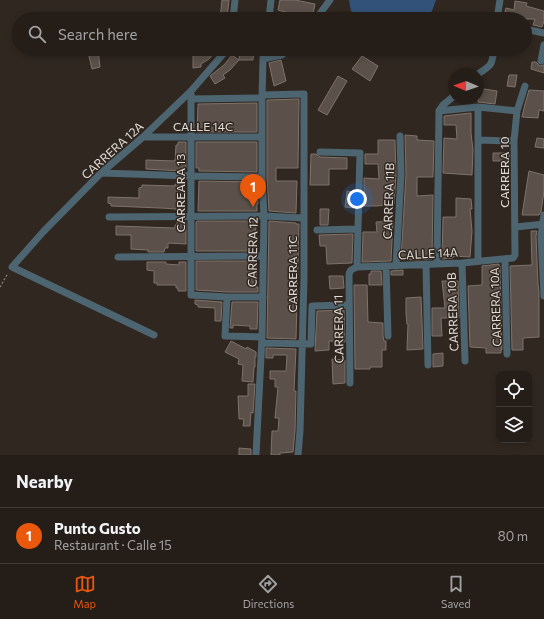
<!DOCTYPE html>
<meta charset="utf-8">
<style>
:root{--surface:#241d18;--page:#2c2621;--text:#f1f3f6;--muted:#a3a2a2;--line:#413b37;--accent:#ea580c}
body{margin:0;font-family:Commissioner,sans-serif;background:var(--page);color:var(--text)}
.controls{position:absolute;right:12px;bottom:12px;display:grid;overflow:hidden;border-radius:8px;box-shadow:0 2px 6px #0003}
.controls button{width:36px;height:36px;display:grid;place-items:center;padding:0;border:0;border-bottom:1px solid var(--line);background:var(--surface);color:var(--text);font:20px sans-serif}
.compass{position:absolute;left:448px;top:68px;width:36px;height:36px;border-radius:50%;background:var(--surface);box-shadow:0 2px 6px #0003;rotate:272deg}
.you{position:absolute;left:357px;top:199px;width:14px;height:14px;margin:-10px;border:3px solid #fff;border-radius:50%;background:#1a73e8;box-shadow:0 0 0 6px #1a73e833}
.badge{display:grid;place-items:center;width:26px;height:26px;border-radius:50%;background:var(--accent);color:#fff;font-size:13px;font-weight:700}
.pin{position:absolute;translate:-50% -33px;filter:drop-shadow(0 1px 2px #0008)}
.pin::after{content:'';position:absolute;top:21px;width:14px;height:12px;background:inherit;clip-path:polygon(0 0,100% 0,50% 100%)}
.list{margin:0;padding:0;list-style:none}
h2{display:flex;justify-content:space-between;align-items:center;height:52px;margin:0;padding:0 16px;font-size:17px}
h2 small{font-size:13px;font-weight:400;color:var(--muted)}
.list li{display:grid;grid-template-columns:26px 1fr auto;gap:12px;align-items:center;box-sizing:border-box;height:56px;padding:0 16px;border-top:1px solid var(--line)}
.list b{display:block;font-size:15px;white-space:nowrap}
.list p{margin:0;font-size:13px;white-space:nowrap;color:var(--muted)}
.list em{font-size:13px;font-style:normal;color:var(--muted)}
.icon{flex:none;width:22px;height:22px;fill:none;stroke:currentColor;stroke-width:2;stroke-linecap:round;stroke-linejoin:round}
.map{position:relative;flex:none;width:544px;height:455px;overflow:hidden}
.search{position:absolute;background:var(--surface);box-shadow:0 2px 6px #0003;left:12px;right:12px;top:12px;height:44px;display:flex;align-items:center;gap:10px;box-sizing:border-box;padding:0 14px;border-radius:22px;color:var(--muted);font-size:15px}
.sheet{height:108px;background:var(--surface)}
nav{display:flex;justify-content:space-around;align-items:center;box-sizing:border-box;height:56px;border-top:1px solid var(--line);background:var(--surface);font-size:11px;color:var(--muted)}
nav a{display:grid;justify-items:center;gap:2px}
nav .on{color:var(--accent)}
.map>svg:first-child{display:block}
</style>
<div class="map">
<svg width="544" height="455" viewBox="0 0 544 455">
<rect width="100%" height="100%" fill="#302720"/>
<path fill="#335279" d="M349,0H436L429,19H364L351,11Z"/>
<path fill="#5b514a" stroke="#7e736b" d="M222,0H229L227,19H220Z
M280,0H295L315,4L313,14L311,17L302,16L301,18L292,16V14L278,10Z
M515,1L527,3L526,6L544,11V21L542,27L533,25L535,19H503L506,8L514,10Z
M193,49H217L209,59L201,64V67L193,68Z
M240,49H254L253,60H239Z
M98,50L100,67L92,69L88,52Z
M232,55L239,60L230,70L223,75L225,78L215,84L210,76L224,65Z
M362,56L378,66L370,81L352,69Z
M281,60L286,81L274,86L269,63Z
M532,62H536L540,66L544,65V73L531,69Z
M509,75H517L515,87L507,86Z
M338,76L347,81L327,115L318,110Z
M478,88L497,91L495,104L478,102Z
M529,90L544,91V111L539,110L538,118L522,117L525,104Z
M299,99L298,168H276V181H297L296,213L269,211L267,177V100Z
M257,103V132H197L198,104Z
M471,113V133L473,150L472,175L443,173L444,138L457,139L456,125H444V116Z
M405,135L417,136V140L434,141L433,177H417V196L433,195L432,259L417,260L402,259L401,260L406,174Z
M537,138L544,139V148L535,147Z
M378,140H395L396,174L394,204L377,206H364V178L379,179L378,164H365V154H378Z
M178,142H186V168H184V171L146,169V160L175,161L176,145H178Z
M196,142H257V172L199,171V168H196Z
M493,153H509V161H493Z
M311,154H316L320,157L347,158V169H329V185H310Z
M529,171L544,175V191L541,212L539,215H522Z
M178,181H184L183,211L176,210V209L161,208L111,206V204L108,203V197L139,198V188L142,187V185L175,186V184H177Z
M199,181L257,182L258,204H257V211H198Z
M347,191L354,192V208L345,207Z
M456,198L471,199L472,209H470L472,231L470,257L453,256V258L442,259L443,217H456Z
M320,209H329L328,225H320Z
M197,221H256L255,251H196V222Z
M269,221L296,223V224H299L296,339L267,338Z
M393,221L391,261L362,262L363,232H377L376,222Z
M177,222H186V244L168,243V248H165L164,252H148V250L131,249V235H116V226L175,228V225H177Z
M531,231H537L536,236L538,284L539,292V337L523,338V350H512L510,266L532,265Z
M353,234L352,263L327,264L326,246H320L319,235Z
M196,261H256V287H258V292H227L196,290Z
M147,262H166V264L179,265V262H186V291H178V288H176V285H157V283H154V271L147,270Z
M499,264V266H500L502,350H501V353H486V348L470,347L468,286L482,285V266Z
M403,270V275H391V271Z
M371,271H381L382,285H369V274H371Z
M329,276H343L344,288L330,289Z
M442,281H458L459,318H441L442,336H432V308H445Z
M354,285H367L368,322L383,323V336L384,341H386V350H382V367H370V369H355Z
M421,297L423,349L407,350L408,324H407L406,314V298Z
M195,300L222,302L221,321H215V308L198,307V305L195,304Z
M232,302H258L257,329H250V326H248L233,325V328H230Z
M344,310L345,342L329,341V350L315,351L317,311Z
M231,341L246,349L247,347L256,352V357H255V367H254L253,382L242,381L243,365L238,364L239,359L225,352Z
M266,348L296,349L294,391H296L295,431L293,452L280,453V455H271L272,431H278L279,418H275L278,387H275V379H270V371H286L287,355H273V358H266Z
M443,353V366L433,367V354Z
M332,359L345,360V383L333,384Z
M248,384H255L253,413L251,412L250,426H243L244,419H239L238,396H248Z
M239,448L251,449V455H239Z"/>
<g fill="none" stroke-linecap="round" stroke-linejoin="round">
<path stroke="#807872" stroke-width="1.5" stroke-dasharray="2 2" stroke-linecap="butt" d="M0,287L8,273"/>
<path stroke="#4d6570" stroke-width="7" d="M233,19L235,0
M269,19L271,0
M316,19L330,0
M497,19L500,0
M525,29L544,33
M263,59L282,55L288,49
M541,61L544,45
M478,74C492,65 492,65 494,49
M191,91V295L227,297H263
M262,95L304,94V278L300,431L298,455
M191,99L262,98
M478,107V261
M439,111L478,107L517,111
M439,111L443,105L454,96
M143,137H262
M478,140L514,141
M320,152L360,153L357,267
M101,173L191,176L262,177
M544,215L541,236L544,296
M109,217L264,216L303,218
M516,227L544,224
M317,230L358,229
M118,257L263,256
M505,259L507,354
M462,263L465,361
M426,264L428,365
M437,264L439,111
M386,266L388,336
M396,266L401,174L400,136
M227,297L225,336L262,337
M154,335L12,267L43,232L101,173L143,137L191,91L224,53L225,49
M262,343L311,344L312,306L349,305
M350,383L349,276C349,270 352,269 357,267L462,263L513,258L515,255L514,141L517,111L525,86
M256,455L262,337L264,216L262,177V98L263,59L264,49"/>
</g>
<g text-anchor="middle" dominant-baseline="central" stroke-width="3" stroke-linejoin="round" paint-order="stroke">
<g font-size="12" fill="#e2dcd7" stroke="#302720">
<text x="203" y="126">CALLE 14C</text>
<text transform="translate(112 150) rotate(-42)">CARRERA 12A</text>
<text transform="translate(504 172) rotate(-90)">CARRERA 10</text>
<text transform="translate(180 193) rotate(-90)">CARREARA 13</text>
<text transform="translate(388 201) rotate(-88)">CARRERA 11B</text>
<text transform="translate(252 252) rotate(-89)">CARRERA 12</text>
<text transform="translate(428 253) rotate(-3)">CALLE 14A</text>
<text transform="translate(292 274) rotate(-90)">CARRERA 11C</text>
<text transform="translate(495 307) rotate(-92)">CARRERA 10A</text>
<text transform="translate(452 312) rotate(-92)">CARRERA 10B</text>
<text transform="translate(338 329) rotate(-91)">CARRERA 11</text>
</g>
</g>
</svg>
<div class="controls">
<button><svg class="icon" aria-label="locate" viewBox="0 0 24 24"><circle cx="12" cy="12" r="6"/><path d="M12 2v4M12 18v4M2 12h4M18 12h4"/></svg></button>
<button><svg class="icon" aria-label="layers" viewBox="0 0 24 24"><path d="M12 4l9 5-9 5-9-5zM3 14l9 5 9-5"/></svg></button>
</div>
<svg class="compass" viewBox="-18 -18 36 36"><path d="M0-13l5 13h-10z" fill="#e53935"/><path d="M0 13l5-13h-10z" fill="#a3a2a2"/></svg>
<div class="you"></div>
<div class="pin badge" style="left:253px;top:207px">1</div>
<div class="search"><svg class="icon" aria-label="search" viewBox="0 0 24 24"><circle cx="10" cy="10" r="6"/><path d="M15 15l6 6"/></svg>Search here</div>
</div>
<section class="sheet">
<h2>Nearby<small></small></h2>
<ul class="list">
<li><span class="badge">1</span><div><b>Punto Gusto</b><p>Restaurant · Calle 15</p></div><em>80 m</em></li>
</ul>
</section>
<nav>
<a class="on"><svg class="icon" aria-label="map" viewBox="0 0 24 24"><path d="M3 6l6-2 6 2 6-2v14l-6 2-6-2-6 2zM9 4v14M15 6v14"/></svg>Map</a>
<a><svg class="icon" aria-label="directions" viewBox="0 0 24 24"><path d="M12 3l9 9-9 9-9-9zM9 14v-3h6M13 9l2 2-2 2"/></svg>Directions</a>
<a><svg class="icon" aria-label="saved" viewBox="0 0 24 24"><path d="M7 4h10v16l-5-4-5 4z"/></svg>Saved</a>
</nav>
